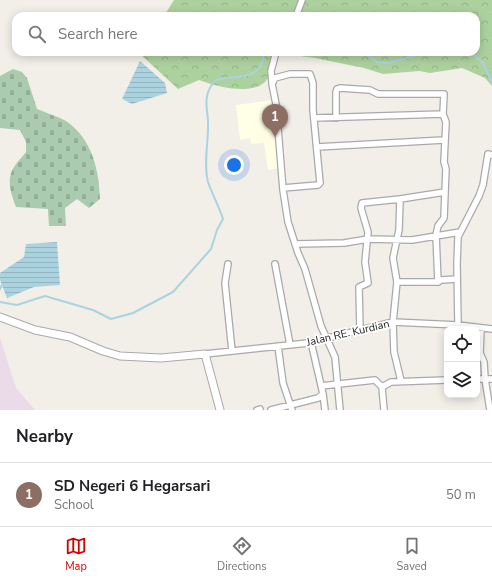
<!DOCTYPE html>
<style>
:root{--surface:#fff;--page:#f6f6f6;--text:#202124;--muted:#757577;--line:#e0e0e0;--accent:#d40000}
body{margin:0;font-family:"Nunito Sans",sans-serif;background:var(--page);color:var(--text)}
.controls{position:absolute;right:12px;bottom:12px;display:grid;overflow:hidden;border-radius:8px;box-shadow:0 2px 10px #0003}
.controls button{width:36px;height:36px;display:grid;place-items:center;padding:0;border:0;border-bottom:1px solid var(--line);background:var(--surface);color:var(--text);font:20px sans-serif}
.you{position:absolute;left:234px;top:165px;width:14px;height:14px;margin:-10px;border:3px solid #fff;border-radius:50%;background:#1a73e8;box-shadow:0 0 0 6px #1a73e833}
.badge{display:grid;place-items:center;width:26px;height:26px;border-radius:50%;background:var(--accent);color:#fff;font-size:13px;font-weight:700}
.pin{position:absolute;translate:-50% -33px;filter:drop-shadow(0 1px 2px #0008)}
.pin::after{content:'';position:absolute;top:21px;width:14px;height:12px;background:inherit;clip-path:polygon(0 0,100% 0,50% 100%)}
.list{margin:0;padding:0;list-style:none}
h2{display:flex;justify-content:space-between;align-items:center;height:52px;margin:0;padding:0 16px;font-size:17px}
h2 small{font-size:13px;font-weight:400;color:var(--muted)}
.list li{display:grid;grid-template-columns:26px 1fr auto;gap:12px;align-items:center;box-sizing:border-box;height:64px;padding:0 16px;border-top:1px solid var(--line)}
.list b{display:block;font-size:15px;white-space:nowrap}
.list p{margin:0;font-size:13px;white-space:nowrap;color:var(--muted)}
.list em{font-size:13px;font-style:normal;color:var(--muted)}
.icon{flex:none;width:22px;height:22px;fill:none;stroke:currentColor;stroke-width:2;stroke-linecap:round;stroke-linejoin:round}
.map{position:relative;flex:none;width:492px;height:410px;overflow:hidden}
.search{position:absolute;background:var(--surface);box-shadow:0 2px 10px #0003;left:12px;right:12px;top:12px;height:44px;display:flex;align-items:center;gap:10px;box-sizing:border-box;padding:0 14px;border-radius:12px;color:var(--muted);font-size:15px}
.sheet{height:116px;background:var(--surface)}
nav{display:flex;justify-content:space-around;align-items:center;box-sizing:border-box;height:56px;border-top:1px solid var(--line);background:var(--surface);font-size:11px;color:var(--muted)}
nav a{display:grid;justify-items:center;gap:2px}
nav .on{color:var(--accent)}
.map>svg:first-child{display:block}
</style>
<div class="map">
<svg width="492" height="410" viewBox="0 0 492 410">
<defs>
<pattern id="forest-crowns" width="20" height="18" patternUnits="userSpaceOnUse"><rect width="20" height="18" fill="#add19e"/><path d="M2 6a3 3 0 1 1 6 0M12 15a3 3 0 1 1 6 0" fill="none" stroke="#95b388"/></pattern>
<pattern id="cemetery-stones" width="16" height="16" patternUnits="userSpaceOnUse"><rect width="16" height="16" fill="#aacbaf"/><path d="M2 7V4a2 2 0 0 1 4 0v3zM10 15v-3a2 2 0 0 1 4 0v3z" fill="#92ae96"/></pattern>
<pattern id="water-rules" width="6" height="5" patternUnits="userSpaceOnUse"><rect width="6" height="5" fill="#aad3df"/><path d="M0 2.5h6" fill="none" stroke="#92b5bf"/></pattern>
</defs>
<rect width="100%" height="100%" fill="#f2efe9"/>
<path fill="#ebdbe8" d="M0,338L16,388L35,410H0Z"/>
<path fill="#ffffe5" d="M274,100L280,168L268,170L264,143L251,144L250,138L240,140L236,105Z"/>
<path fill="url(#forest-crowns)" d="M174,0H492V86L485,78L462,68L430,73L419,71L383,74L364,68L315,58L277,53C274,61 271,76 265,82C249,96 216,86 199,80L178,89L139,53L140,52H476V16H164Z"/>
<path fill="url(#cemetery-stones)" d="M13,69L22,72L27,78L37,109C46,113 57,116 66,121C92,139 99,169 100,199L89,208L77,199L65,208L66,226H49L48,209L16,207C11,193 5,178 16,164C19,160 23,156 26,152V142L20,130L0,128V76Z"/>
<path fill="url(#water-rules)" d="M140,61L165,83L167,93L132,104L122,99Z
M57,242L60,285L34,287L7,298L0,280V273L24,257L26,244Z"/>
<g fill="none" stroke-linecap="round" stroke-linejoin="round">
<path stroke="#aad3df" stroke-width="2" d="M351,52L368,55L377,62L389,63L428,52
M470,52L483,63L492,83
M0,289L2,285
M0,302L17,305L45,296L93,310L111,319L133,313L173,292L211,249L217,230L223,219C219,206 212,194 208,182C203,162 209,142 208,121C208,114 205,104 207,97C207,93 211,86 213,83C222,71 263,88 264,52"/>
<g stroke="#a9a9a9" stroke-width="8">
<path id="minor" d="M296,16L302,0
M272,83L271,71L276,52
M314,118L443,114L444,94H378L370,90L340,88L337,89L336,92V118
M317,147L444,140
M283,188L318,185L320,183L313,110V83L310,74H290L275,78L272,84L276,104L283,190L288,222L298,253L305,269L321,326L335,357L340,410
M400,199L445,192
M295,244L344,243L368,239L412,240L460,232
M228,264L225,283L232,351
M275,264L290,345
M438,282L441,280L457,279
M458,325L457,264L458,237L479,196L483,185L488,154L492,155
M481,328L480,353L484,362L485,379H492
M360,331L359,287L368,283L365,262L368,232L361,208L362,203L400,199L399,230L393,258L397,282
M278,346L283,383L292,410
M205,354L308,343L393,322L458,325L492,329
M477,379H485L490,410
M401,381L394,352L393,322L397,282H438L436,235L438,226L444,218L445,192L446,169L444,162L446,122L443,114
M321,386L375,380L382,387L384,410
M382,387L391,382L447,380
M323,394L325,410
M257,410L260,409
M271,410L318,398L323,394L311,342"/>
</g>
<g stroke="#a9a9a9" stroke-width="9">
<path id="tertiary" d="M0,317L35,330L70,337L103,351L120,356L161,358L205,354L220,410"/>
</g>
<use href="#minor" stroke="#fff" stroke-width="5.5"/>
<use href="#tertiary" stroke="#fff" stroke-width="7"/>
</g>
<g text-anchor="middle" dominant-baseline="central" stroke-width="3.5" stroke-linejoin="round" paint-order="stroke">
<g font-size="11" fill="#222" stroke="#fff">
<text transform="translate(348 333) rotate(-13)">Jalan RE. Kurdian</text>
</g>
</g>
</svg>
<div class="controls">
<button><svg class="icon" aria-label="locate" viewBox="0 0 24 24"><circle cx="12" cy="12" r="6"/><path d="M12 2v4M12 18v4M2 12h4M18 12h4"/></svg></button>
<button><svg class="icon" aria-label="layers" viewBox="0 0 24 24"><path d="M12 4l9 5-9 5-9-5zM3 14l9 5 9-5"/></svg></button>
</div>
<div class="you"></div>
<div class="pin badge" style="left:275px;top:137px;background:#8d6e63">1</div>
<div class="search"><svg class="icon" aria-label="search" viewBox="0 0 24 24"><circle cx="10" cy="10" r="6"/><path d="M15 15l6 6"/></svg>Search here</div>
</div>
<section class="sheet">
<h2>Nearby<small></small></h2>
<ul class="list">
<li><span class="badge" style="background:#8d6e63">1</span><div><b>SD Negeri 6 Hegarsari</b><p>School</p></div><em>50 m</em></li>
</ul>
</section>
<nav>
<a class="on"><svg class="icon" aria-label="map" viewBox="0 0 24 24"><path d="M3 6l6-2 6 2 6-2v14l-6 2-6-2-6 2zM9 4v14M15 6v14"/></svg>Map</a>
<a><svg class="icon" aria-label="directions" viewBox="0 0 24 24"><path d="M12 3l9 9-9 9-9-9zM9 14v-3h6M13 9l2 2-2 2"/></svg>Directions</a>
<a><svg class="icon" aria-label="saved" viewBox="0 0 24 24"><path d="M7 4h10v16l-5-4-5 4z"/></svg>Saved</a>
</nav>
